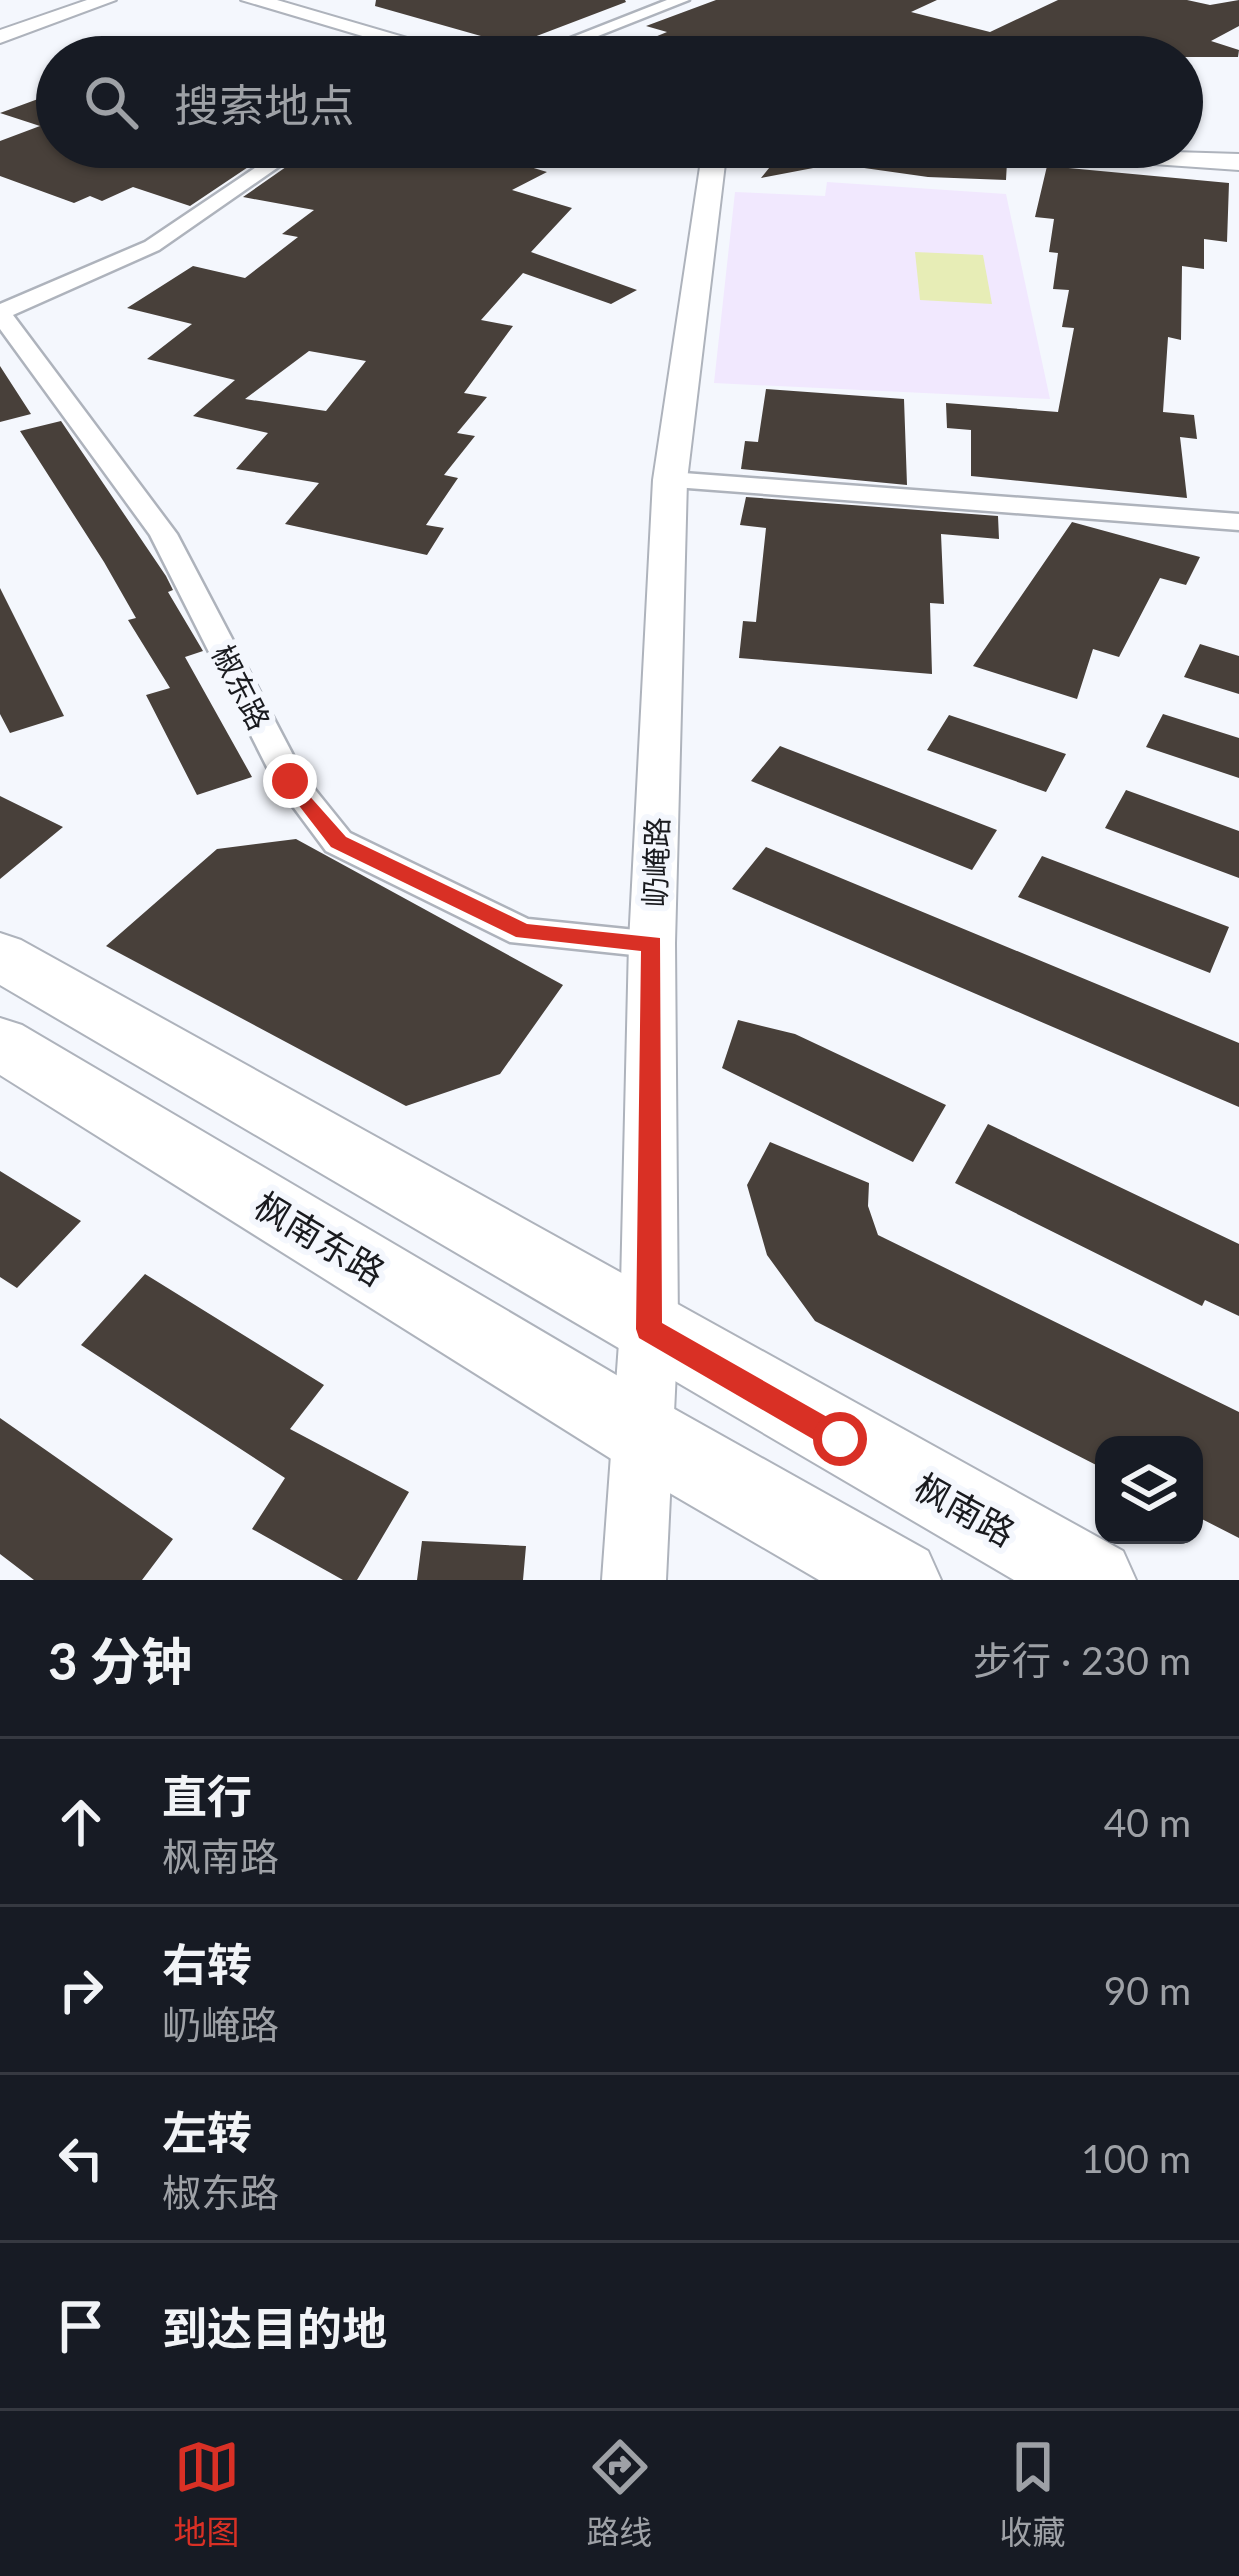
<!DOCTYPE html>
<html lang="zh">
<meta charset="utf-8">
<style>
:root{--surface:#171b24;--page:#20242c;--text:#f1f3f6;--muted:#9ea1a6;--line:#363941;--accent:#d93025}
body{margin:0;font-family:Lato,"Noto Sans SC",sans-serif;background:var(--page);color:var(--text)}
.controls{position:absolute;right:36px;bottom:36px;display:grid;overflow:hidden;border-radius:24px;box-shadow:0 3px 9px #0004}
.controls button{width:108px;height:108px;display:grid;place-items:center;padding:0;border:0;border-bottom:3px solid var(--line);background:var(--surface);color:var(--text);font:60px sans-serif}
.stop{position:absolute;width:36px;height:36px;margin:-27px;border:9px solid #d93025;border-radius:50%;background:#fff}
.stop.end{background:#d93025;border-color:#fff;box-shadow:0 3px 12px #0008}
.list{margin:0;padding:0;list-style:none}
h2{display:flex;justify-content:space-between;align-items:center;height:156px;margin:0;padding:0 48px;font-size:51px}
h2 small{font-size:39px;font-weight:400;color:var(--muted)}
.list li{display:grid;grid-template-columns:78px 1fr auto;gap:36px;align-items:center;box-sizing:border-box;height:168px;padding:0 48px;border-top:3px solid var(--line)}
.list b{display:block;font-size:45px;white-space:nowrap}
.list p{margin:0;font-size:39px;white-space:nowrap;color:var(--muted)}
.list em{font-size:39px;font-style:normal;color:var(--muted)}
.icon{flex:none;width:66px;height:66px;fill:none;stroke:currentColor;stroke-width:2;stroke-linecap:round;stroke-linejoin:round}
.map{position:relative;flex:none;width:1239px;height:1580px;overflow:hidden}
.search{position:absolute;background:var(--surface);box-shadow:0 3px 9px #0004;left:36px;right:36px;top:36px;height:132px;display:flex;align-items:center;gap:30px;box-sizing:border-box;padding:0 42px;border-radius:66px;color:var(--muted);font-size:45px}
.sheet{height:828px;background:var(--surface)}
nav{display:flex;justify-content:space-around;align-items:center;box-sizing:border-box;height:168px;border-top:3px solid var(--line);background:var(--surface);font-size:33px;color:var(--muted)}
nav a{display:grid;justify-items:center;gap:6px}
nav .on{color:var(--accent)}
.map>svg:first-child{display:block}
</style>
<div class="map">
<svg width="1239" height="1580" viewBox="0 0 1239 1580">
<rect width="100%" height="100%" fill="#f4f7fd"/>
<path fill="#f1e8fe" d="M827,182L1006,194L1050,399L714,383L735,192L825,196Z"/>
<path fill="#e7edb6" d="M915,252L983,255L992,304L920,300Z"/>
<path fill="#48403a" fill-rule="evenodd" d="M376,0H625L626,2L513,45L375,6Z
M716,0H937L911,12L990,32L1058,0H1187L1210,5L1239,0V26L1211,41L1239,50L1238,57H1148L1119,50L1105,57L1050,52L1020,57L996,51L995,57H686L638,44L667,32L646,26Z
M57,92V147H278L190,206L133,187L102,201L90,196L74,203L0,176V141L40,126L0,113Z
M327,147H377L413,158L436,147H506L490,155L547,172L512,190L572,208L531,252L637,290L611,304L523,273L481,320L513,326L464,393L487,397L457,433L475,436L444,475L458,478L426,525L444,528L427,555L285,524L319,483L236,469L268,433L193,416L235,380L147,359L192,324L127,308L193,266L245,278L298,237L282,234L314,210L243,197L306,153ZM309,351L366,361L326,411L245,399Z
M786,147H861L1007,162L1006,180L928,177L850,166V161L761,178Z
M1047,166L1229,183L1227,242L1204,239V269L1182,266L1181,340L1168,337L1163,412L1194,415L1197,439L1180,437L1187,498L971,476V430L947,428L946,403L1058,412L1074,328L1062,327L1069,290L1053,289L1058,253L1049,252L1054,219L1035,217Z
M0,366L31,414L0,422Z
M766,389L904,399L907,485L741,469L745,441L758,442Z
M61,421L166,576L173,590L168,592L203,651L185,657L252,777L197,795L146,695L170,688L128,620L136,618L104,562L20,431Z
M746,497L998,516L999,539L941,534L944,604L930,603L932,674L739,658L743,621L756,622L766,528L740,525Z
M1072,522L1200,557L1186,585L1160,578L1119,657L1093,649L1077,699L973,666Z
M0,588L64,716L10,733L0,714Z
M1200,644L1239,656V694L1184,677Z
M1163,714L1239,738V778L1146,747Z
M949,715L1066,754L1046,792L927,750Z
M780,746L997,830L972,870L751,781Z
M1126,790L1239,831V878L1105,828Z
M0,796L63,827L0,879Z
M296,839L563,985L500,1074L406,1106L106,946L217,849Z
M766,847L1239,1043V1107L732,889Z
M1042,856L1229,927L1210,973L1018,897Z
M738,1020L795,1034L946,1105L913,1162L722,1068Z
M988,1124L1239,1244V1316L1205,1300L1202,1306L955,1183Z
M770,1142L869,1183L868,1206L878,1235L1239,1412V1538L1194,1515V1445H1104V1469L815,1321L767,1255L747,1185Z
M0,1171L81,1221L17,1288L0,1277Z
M145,1274L324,1385L290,1429L409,1492L357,1580H343L252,1529L285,1478L81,1345Z
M0,1418L173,1539L142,1580H34L0,1554Z
M422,1541L526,1546L523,1580H417Z"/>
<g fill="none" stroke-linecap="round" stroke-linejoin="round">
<g stroke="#aeb3bc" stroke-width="5">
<path id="minor" d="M667,0H689L545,57H522Z
M286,147H307L159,250L13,315L177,534L304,776L350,833L528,919L665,933L670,943L665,953L652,957L510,942L326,851L274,781L150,535L0,329V304L145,242Z
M670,472L1239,514V530L661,486L657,480Z"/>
</g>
<g stroke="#aeb3bc" stroke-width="4">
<path id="tertiary" d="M87,0H116L0,43V30Z
M703,147H727L687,480L675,943L678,1329L666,1580H602L620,1329L629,943L653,480Z"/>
</g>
<g stroke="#aeb3bc" stroke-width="4">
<path id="secondary" d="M241,0H277L472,57H433Z
M1011,147L1239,154V170L1024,155Z"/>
</g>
<g stroke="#aeb3bc" stroke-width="4">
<path id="primary" d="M0,933L21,940L1123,1551L1136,1580H1014L0,985Z
M0,1018L22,1025L669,1406L928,1551L941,1580H819L613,1460L0,1075Z"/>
</g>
<use href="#minor" fill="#fff" fill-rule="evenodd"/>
<use href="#tertiary" fill="#fff" fill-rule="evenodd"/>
<use href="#secondary" fill="#fff" fill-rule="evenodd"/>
<use href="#primary" fill="#fff" fill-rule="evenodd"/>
</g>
<path fill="#d93025" d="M290,774L346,837L527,924L660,938L662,1323L850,1430V1449H830L639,1338L636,1329L641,951L516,937L331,847L280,781Z"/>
<g text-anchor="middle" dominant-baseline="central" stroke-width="12" stroke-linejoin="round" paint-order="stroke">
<g font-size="30" fill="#1a1b1f" stroke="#f4f7fd">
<text transform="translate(242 687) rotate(63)">椒东路</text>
<text transform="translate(655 862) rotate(-88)">屷崦路</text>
</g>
<g font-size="36" fill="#1a1b1f" stroke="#f4f7fd">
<text transform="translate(320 1238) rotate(31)">枫南东路</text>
<text transform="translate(965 1509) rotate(29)">枫南路</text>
</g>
</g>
</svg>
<div class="controls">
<button><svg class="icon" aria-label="layers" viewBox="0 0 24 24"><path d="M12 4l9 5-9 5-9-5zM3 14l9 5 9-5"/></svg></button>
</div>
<div class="stop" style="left:840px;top:1439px"></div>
<div class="stop end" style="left:290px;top:781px"></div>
<div class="search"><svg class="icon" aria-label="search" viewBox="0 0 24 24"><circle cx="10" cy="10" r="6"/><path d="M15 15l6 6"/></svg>搜索地点</div>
</div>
<section class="sheet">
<h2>3 分钟<small>步行 · 230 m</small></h2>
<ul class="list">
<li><svg class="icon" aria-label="ahead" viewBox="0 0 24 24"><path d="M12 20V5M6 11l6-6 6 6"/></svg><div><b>直行</b><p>枫南路</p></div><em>40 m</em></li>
<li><svg class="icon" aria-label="right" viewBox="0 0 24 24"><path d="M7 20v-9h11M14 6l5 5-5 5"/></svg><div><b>右转</b><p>屷崦路</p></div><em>90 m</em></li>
<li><svg class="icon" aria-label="left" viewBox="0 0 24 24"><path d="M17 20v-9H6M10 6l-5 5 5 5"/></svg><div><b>左转</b><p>椒东路</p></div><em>100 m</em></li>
<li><svg class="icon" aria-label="arrive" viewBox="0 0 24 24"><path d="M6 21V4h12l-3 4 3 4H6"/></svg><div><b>到达目的地</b></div></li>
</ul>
</section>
<nav>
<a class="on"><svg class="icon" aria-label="map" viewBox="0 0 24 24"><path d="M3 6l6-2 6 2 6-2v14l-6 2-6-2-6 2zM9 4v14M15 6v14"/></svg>地图</a>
<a><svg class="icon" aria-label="directions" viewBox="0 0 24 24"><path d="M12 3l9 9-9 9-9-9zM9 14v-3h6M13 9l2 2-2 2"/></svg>路线</a>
<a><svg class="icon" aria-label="saved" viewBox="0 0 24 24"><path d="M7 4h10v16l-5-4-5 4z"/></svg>收藏</a>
</nav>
